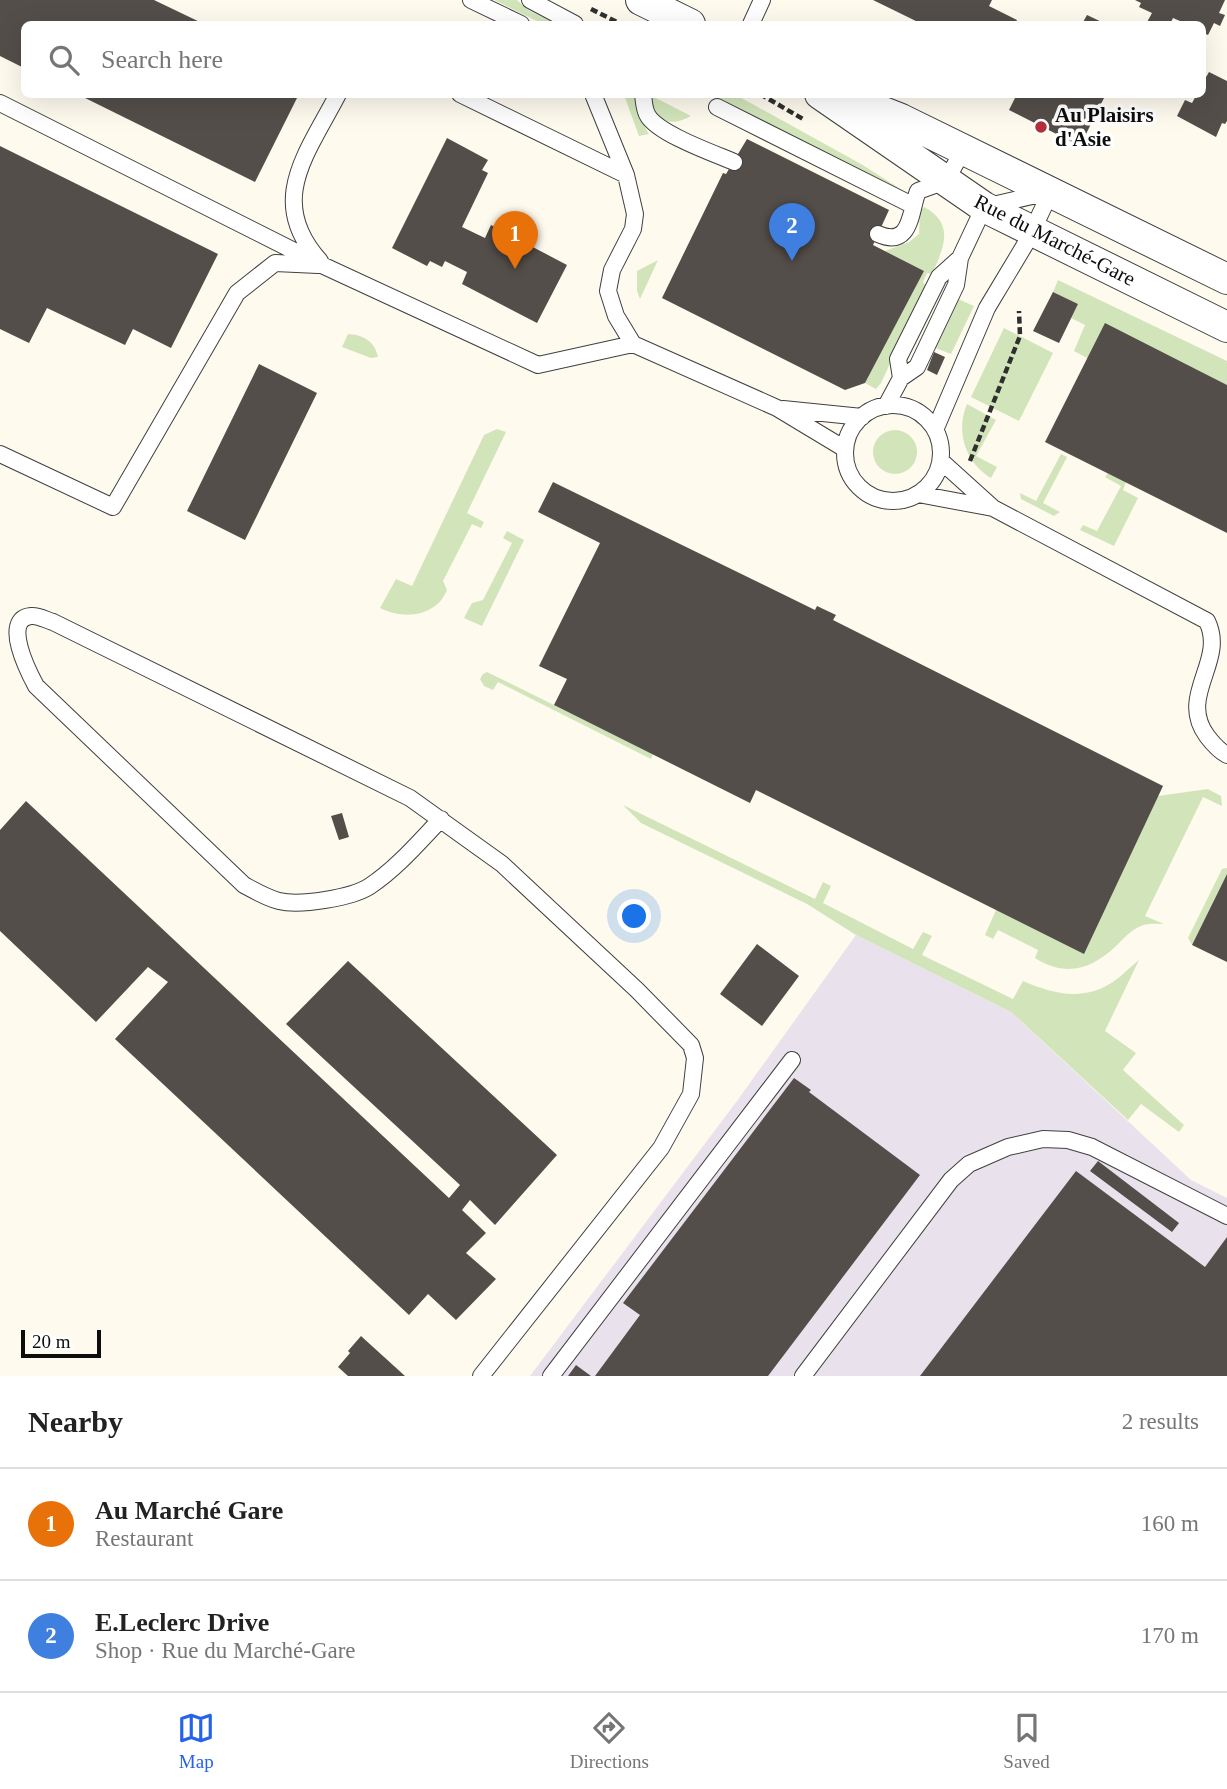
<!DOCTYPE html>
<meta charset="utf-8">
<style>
:root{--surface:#fff;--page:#f6f6f6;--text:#222;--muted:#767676;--line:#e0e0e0;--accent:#2563eb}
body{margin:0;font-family:Georgia,serif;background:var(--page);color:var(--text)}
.scale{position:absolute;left:21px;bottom:18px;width:80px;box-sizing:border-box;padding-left:7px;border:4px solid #0d0d0d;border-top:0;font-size:19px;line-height:24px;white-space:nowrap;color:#0d0d0d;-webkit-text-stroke:5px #fff;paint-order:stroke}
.you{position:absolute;left:635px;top:917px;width:24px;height:24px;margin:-18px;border:5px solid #fff;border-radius:50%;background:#1a73e8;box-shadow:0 0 0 10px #1a73e833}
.badge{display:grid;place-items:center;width:46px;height:46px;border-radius:50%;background:var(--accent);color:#fff;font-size:23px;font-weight:700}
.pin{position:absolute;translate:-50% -58px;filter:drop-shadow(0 2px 4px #0008)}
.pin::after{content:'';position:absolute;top:37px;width:24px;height:21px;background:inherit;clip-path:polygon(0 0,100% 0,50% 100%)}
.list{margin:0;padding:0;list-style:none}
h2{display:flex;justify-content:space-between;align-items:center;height:91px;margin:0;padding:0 28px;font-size:30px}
h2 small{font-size:23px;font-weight:400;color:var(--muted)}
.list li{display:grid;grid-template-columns:46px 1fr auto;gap:21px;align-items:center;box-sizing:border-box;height:112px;padding:0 28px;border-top:2px solid var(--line)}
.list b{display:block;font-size:26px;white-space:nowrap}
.list p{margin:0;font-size:23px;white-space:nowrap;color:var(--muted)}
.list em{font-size:23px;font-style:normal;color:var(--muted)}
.icon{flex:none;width:38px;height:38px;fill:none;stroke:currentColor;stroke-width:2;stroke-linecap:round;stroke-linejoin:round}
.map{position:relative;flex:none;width:1227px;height:1376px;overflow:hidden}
.search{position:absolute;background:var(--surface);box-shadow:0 7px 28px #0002;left:21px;right:21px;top:21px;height:77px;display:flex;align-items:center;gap:18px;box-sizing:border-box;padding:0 24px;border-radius:10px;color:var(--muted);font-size:26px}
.sheet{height:315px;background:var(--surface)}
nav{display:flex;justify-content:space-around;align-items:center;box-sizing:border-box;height:98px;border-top:2px solid var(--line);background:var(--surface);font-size:19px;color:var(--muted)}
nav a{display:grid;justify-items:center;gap:4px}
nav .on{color:var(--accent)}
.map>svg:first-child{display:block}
</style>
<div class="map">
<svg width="1227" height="1376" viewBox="0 0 1227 1376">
<rect width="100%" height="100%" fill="#fefaee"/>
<path fill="#e9e1eb" d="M856,935L1011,1012L1191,1180L1227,1198V1376H530L737,1101Z"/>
<path fill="#d2e5ba" d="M494,0H517L528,10L556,24H543Z
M624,95H635L640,119L649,134L639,136Z
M650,95L691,116C668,129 654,119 650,95Z
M712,95H736L861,164L902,190Z
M924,207C956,224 943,249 932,274L927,273L923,282L926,286L881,383L876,389L865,383L924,271L885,251L909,242L919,234L920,211Z
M658,260L640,299L637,291V271Z
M1058,280L1227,361V385L1106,324L1089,359L1074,351L1085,325L1071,318L1078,304L1053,292Z
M956,298L974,306L951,354L933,347Z
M1004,328L1053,353L1019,421L971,397Z
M348,334C363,335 375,341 378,357L371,358L342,347Z
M967,404L996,420L976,456L997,467L991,478C966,463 955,432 967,404Z
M497,429L506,432L467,513L484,522L481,528L472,524L443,581L447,590C436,617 403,620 380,608L396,579L412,586L484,435Z
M873 452a22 22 0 1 1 44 0a22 22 0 1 1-44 0Z
M1061,454L1067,457L1043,503L1060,512L1054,516L1021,499L1020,493L1036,501Z
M1108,473L1126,482L1123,490L1138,498L1114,546L1080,530L1083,525L1097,531L1121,486L1105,477Z
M507,531L524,540L482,626L464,618L472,603L483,600L512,543L503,538Z
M487,672L653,754L651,759L498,682L493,690L484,686L480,679L483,674Z
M1208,789L1221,796L1222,806L1203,797L1145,916L1164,924C1156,924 1148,923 1141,926C1131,930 1123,939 1115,947C1090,970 1065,977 1035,958L1038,950L998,930L993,939L985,935L996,910L1158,796Z
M623,805L815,899L823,882L831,886L823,903L913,949L923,932L932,936L922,955L1013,999L1023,981C1055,995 1087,1002 1117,979C1125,973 1131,966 1139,960L1105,1031L1136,1053L1123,1070L1184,1125L1179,1132L1141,1104L1128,1120L1011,1012L856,935L807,904L641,823Z
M1227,868V874L1192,945L1188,938L1222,869Z"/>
<path fill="#544e4a" d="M0,0H154L204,24H24V68L0,56Z
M873,0H992L989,6L1017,20L1015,24H922Z
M1135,0H1225L1219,13L1225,15L1220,26L1214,23L1208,35L1202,32V24H1187L1173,18L1170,24H1146L1152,13L1139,7L1141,3Z
M1087,15L1106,24H1082Z
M1209,72L1227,81V121L1225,124L1222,123L1216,137L1177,116L1185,100L1192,103L1197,94H1202V84Z
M77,94H299L255,182Z
M1017,94H1106L1080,146L1009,110Z
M447,138L488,160L482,170L488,173L462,227L485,238L491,225L567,265L537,323L462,284L467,272L445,261L442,267L430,261L427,266L392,248Z
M747,139L889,210L873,245L924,271L865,383L845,390L662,298L723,173L726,174Z
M0,146L218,254L171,348L133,329L125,345L47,308L29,343L0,329Z
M1053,292L1078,304L1059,343L1033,331Z
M1105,323L1227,385V533L1045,442Z
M934,352L945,357L937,375L927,370Z
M259,364L317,393L245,540L187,511Z
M553,482L815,610L817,606L836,615L833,620L1163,786L1084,954L756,790L750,803L554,705L567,679L539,666L600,543L538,512Z
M26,801L449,1198L460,1185L286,1024L348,961L557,1155L495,1225L470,1200L462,1210L486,1233L466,1253L496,1279L456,1320L428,1294L409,1315L115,1039L168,982L148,967L96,1022L0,931V830Z
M342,813L349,837L339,840L331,816Z
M1227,874V962L1192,945Z
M757,944L799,976L762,1026L720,994Z
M794,1078L811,1090L809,1092L817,1098L920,1175L768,1376H595L640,1315L623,1303Z
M1098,1161L1179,1223L1172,1232L1090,1171Z
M1076,1171L1205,1267L1227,1237V1376H920Z
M361,1336L405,1376H348L338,1367L350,1353L348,1351Z
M576,1365L591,1376H568Z"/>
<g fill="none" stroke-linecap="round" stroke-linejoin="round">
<g stroke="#404040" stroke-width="18">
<path id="lane" d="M471,0L521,24
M530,0L575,24
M751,24L762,0
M460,94L626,175
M593,94L626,175L635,214L633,229L612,270L608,291L616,316L633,344L777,408L845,449
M643,94C644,102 644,110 648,116C659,134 713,153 734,162
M0,103L324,266L538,365L633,344
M717,107L912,205
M878,234C912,249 910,210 918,191L946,181L963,150
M320,261C266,201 307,154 338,94
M901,378L898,359L939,277L960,258
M845 453a48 48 0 1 1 96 0a48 48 0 1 1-96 0Z
M886,406L901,378L917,367L956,285L960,258L984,207L1045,193
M783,409L862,417
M935,430L987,308L1029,238L1051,191
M0,454L113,507L237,293L275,263L318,265
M941,461L993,508L1207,621C1227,662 1177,695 1207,736C1213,744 1218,750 1227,755
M918,494L993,508
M441,819C419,842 396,869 370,886C352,898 300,906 279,901C267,898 255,891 244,885L36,686C29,673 1,619 31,616C38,615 46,620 53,622L410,798L502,864L637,990L691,1045L695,1058L691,1094L661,1148L481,1376
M551,1376L792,1060
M803,1376L951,1180L969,1164L1008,1147L1043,1139L1068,1140L1092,1147L1227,1216"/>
</g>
<g stroke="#404040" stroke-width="32">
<path id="street" d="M641,0L690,24
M820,94L984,207L1227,327
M845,97L901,119L1227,279"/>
</g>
<path stroke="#2f2f2f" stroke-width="4.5" stroke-dasharray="7 3.5" stroke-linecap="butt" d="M591,9L621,24
M760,94L803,119
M970,461L1020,336L1019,311"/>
<use href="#lane" stroke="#fff" stroke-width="16"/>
<use href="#street" stroke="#fff" stroke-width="30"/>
</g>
<circle fill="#b1303b" stroke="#fff" stroke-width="2.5" cx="1041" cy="127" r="7"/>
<g text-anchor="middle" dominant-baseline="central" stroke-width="7" stroke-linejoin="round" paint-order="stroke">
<g font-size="21" font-weight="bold" fill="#0d0d0d" stroke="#fff" text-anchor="start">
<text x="1055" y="115">Au Plaisirs<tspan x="1055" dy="24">d'Asie</tspan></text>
</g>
<g font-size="21" fill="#0d0d0d" stroke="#fff">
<text transform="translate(1055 240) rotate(27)">Rue du Marché-Gare</text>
</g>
</g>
</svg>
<div class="scale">20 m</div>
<div class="you"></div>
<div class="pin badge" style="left:515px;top:269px;background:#e8710a">1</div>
<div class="pin badge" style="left:792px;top:261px;background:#3f7fe0">2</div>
<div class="search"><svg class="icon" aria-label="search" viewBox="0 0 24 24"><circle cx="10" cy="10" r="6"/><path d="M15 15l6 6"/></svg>Search here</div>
</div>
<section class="sheet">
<h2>Nearby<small>2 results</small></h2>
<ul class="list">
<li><span class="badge" style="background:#e8710a">1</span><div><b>Au Marché Gare</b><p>Restaurant</p></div><em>160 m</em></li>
<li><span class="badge" style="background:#3f7fe0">2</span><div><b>E.Leclerc Drive</b><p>Shop · Rue du Marché-Gare</p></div><em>170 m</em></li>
</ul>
</section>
<nav>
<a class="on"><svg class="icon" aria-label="map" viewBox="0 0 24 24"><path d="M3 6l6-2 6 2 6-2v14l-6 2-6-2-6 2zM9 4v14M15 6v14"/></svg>Map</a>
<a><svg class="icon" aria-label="directions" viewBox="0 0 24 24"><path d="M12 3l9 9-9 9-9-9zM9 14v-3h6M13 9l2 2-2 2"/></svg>Directions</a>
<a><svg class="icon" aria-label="saved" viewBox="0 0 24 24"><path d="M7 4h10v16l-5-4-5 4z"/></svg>Saved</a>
</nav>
